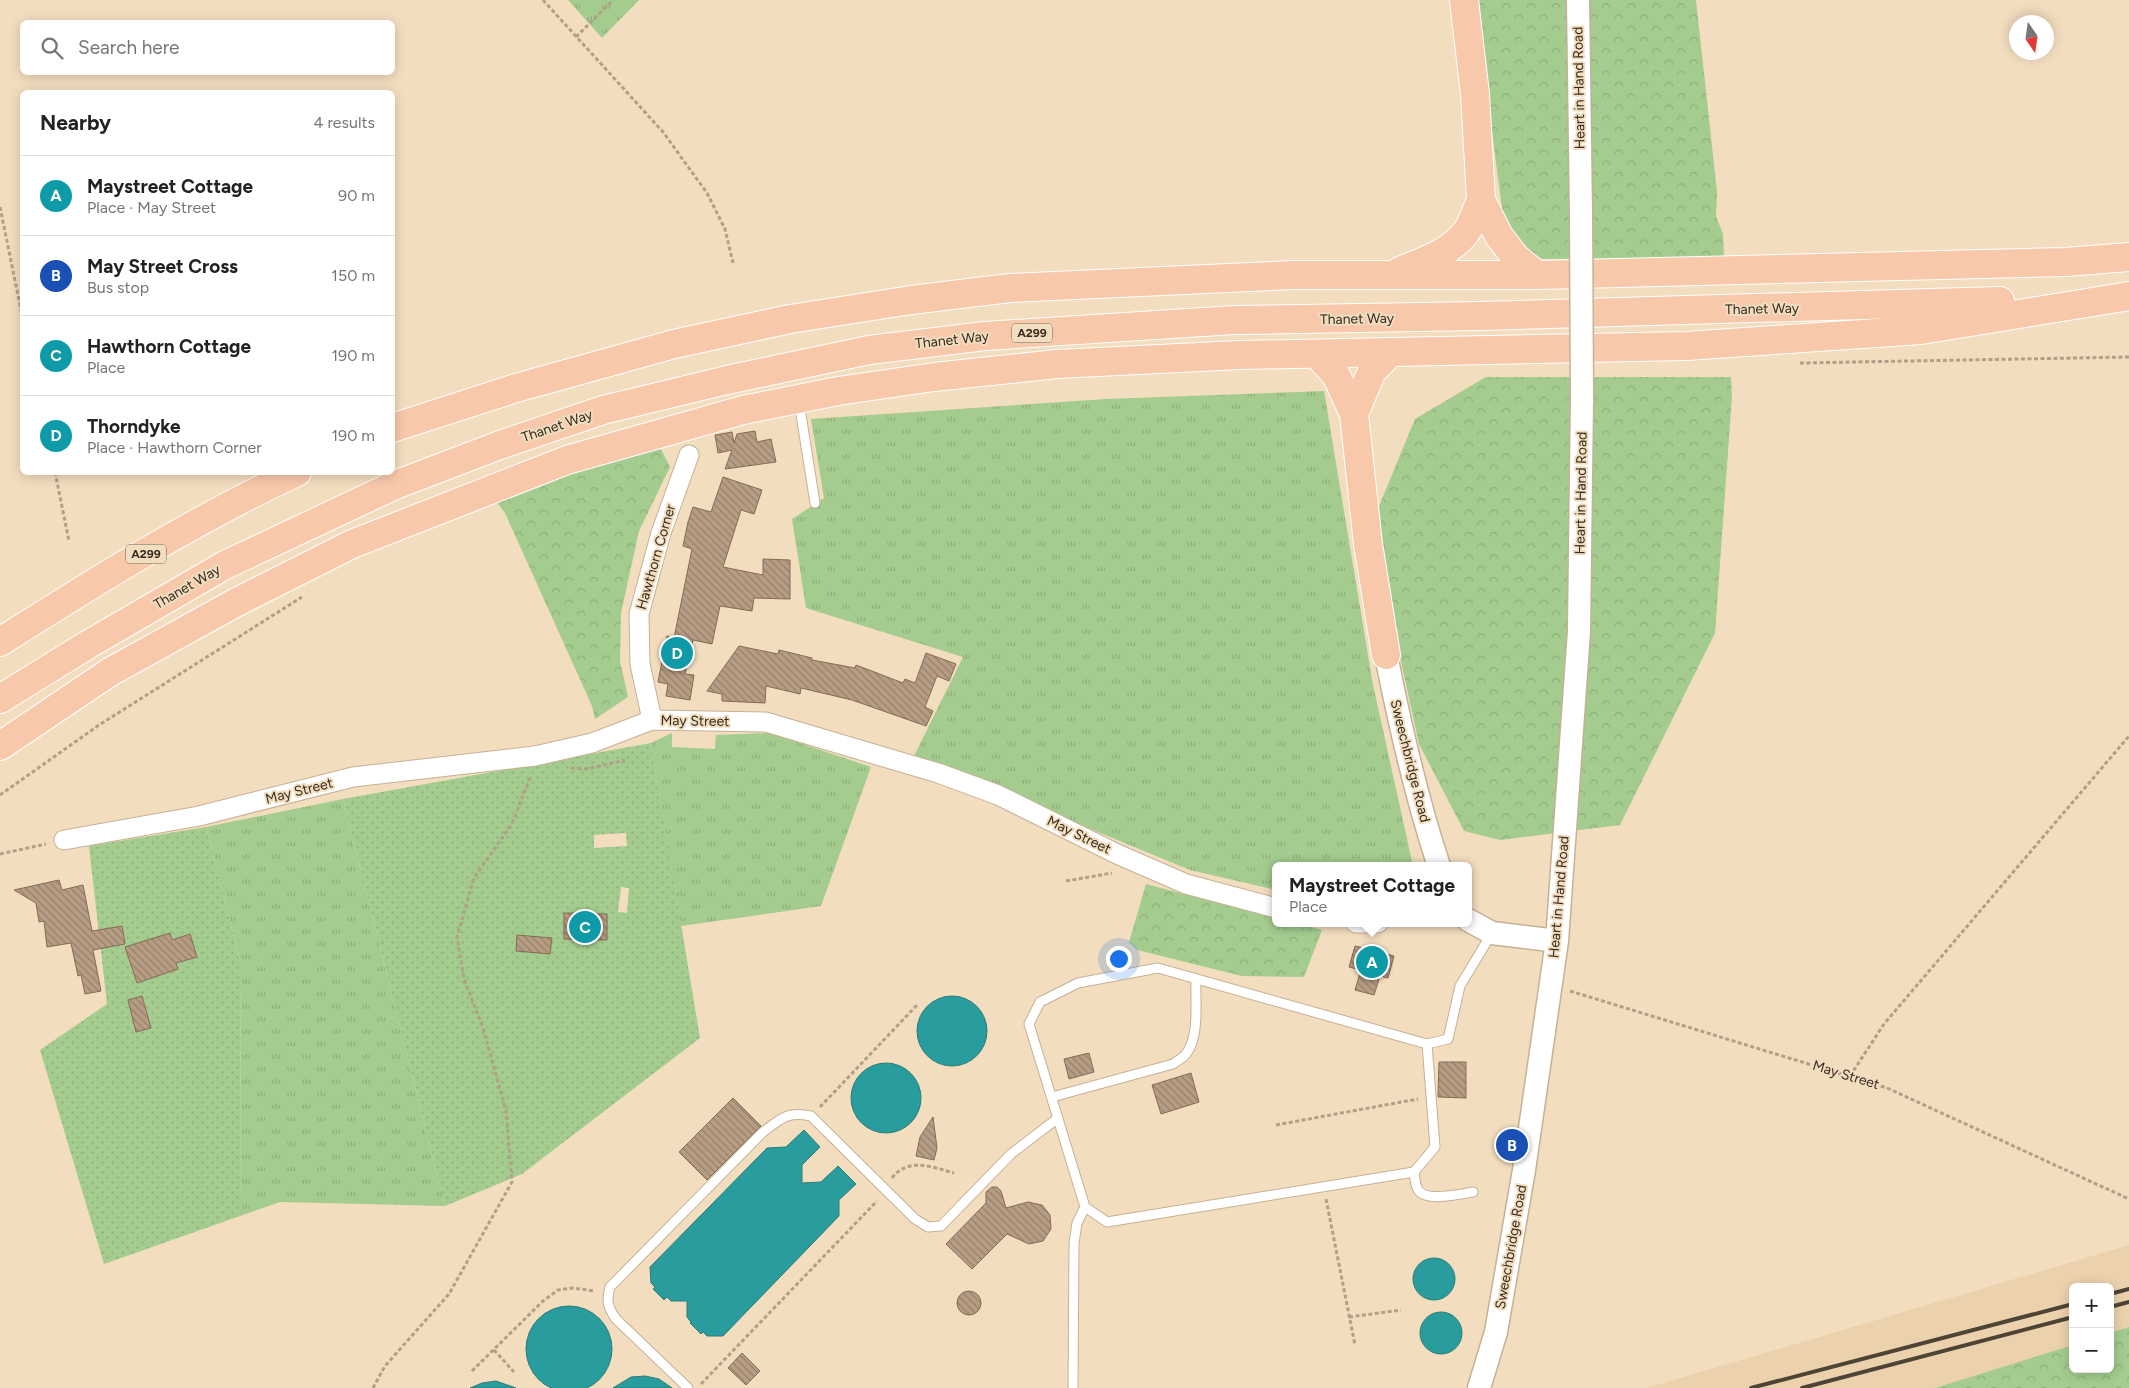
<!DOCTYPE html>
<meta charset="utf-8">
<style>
:root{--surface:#fff;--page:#f2f2f2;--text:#222;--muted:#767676;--line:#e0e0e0;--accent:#378080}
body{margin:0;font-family:Figtree,sans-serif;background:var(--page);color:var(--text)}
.controls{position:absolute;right:15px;bottom:15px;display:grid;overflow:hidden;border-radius:8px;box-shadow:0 2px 12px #0003}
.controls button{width:45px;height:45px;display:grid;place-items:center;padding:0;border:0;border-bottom:1px solid var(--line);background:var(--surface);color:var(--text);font:25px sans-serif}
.compass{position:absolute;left:2009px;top:15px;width:45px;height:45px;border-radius:50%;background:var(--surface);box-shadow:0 2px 12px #0003;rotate:167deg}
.you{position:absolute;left:1118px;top:958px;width:18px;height:18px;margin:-12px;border:4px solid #fff;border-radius:50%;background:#1a73e8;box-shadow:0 0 0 8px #1a73e833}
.badge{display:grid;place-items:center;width:32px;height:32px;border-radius:50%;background:var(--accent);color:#fff;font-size:16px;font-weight:700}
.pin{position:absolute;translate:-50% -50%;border:2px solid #fff;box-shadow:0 1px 5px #0006}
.popup{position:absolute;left:1272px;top:862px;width:200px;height:65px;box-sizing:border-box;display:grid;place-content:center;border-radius:8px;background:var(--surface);filter:drop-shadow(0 1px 4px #0005);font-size:16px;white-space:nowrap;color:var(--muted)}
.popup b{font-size:19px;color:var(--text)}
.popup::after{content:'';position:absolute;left:50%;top:100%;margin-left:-10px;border:10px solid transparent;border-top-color:var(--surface)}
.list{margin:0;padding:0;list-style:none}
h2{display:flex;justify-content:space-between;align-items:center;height:65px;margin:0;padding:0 20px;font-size:21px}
h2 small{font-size:16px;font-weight:400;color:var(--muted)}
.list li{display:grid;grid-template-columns:32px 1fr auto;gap:15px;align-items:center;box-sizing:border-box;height:80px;padding:0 20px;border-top:1px solid var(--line)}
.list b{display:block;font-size:19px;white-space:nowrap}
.list p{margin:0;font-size:16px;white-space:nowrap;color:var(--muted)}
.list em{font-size:16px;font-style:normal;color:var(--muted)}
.icon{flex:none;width:28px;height:28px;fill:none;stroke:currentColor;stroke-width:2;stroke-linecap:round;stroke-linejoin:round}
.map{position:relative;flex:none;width:2129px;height:1388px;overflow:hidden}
.search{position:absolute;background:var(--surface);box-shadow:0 2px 12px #0003;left:20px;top:20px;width:375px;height:55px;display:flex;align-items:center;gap:12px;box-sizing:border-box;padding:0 18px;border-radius:8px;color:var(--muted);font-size:19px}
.panel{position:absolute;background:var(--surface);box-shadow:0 2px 12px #0003;left:20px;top:90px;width:375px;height:385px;border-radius:8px}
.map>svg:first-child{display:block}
</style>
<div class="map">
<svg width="2129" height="1388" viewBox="0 0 2129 1388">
<defs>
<pattern id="grass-tufts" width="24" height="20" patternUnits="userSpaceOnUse" patternTransform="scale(1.25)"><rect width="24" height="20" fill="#a4cc8f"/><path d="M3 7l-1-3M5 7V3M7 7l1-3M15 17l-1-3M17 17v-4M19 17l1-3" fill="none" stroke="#8eaf7b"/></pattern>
<pattern id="forest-crowns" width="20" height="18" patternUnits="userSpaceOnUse" patternTransform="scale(1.25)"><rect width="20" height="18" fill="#a4cc8f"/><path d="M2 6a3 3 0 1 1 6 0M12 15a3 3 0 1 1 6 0" fill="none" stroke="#8eaf7b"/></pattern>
<pattern id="park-dots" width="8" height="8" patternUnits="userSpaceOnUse" patternTransform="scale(1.25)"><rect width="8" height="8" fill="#a4cc8f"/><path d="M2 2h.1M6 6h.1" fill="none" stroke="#8eaf7b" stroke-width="1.8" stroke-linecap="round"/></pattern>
<pattern id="building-back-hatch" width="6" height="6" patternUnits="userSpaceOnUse" patternTransform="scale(1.25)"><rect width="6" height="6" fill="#b79d84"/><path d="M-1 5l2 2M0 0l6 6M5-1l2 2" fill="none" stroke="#96806c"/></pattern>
</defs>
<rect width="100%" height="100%" fill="#f3ddbf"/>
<path fill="#ecd1ad" d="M2129,1245V1344L2110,1349V1287H2073V1358L1958,1388H1647Z"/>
<path fill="url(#grass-tufts)" d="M568,0H639L602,38Z
M1324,391L1373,685L1413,866H1276V890L1190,870L914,756L963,657L806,608L792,519L824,498L811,419L1106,399Z
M672,733V747L715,749L716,735L770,733L871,767L821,906L681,926L651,743Z
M343,799L445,1206L280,1202L240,1216L241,964L206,827Z"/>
<path fill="url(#forest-crowns)" d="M1475,0H1696L1717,192L1716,216L1723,234L1724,258L1527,259L1504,224Z
M1486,377H1731L1732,396L1715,633L1620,825L1500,840L1464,831L1419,744L1399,652L1377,511L1415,419Z
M657,441L670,467L639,531L621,613L620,661L628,697L595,719L592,706L505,513L495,500Z
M1146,884L1276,918V923H1297L1322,930L1304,977L1242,976L1137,950L1129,942Z
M2129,1327V1388H1935L2073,1345V1369H2110V1333Z"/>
<path fill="url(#park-dots)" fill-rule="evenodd" d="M651,743L700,1038L522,1174L445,1206L343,799ZM626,833L627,846L594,848V835ZM621,887L629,888L627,913L618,912ZM564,914L606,940L564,939Z
M206,827L241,964L240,1216L104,1264L40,1050L107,1004L89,846ZM121,926L125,944L104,948L101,930ZM170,933L172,940L189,934L197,957L176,963L178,969L164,974L161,966L134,975L128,956ZM142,996L151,1028L136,1032L128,1000Z"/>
<path fill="#299d9d" stroke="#2c7b78" d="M917 1031a35 35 0 1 1 70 0a35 35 0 1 1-70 0Z
M851 1098a35 35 0 1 1 70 0a35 35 0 1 1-70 0Z
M804,1130L820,1147L802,1165V1183L821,1182L838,1166L856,1184L839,1200V1216L723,1336H707L703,1332L701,1334L690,1323L691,1322L687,1317V1301H671L667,1297L664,1300L653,1289L655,1287L651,1283L650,1267L767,1148L786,1147Z
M1413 1279a21 21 0 1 1 42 0a21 21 0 1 1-42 0Z
M526 1349a43 43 0 1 1 86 0a43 43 0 1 1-86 0Z
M1420 1333a21 21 0 1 1 42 0a21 21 0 1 1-42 0Z
M645,1376L659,1379L672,1388H613L631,1377Z
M496,1381L516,1388H470L482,1383Z"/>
<path fill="url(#building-back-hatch)" stroke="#846b54" d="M755,431L757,442L771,439L776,462L725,469L732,450L718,453L715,435L732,432L734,443L737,434Z
M723,477L762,490L754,514L741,510L723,567L763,575V559L790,560V599L754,598L752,611L720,606L712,644L693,640L685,674L694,675L690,700L666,696L668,684L658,682L667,636L674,638L692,549L683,546L688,522L693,507L711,512Z
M739,646L778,654L779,650L812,658V660L855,668L856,665L903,683L905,679L915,683L926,653L956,664L949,681L937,676L925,707L933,711L926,726L852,700L801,688L800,694L766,686L765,703L722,701V694L707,691Z
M59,880L62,890L83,885L92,931L122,926L125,944L93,950L101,991L85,994L81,975L78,976L71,943L47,947L44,921L39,922L36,903L14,890Z
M564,913L607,914V940L564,939Z
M170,933L172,940L190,934L197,957L176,963L178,969L137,983L125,947Z
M517,935L552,938L550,954L516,951Z
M1355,946L1394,956L1388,978L1380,976L1374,995L1355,990L1361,970L1349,967Z
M142,996L151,1028L136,1032L128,1000Z
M1089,1053L1094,1072L1069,1079L1064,1059Z
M1439,1062H1466V1098L1438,1097Z
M1191,1073L1199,1102L1161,1114L1152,1085Z
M733,1098L761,1126L707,1180L679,1152Z
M933,1117L937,1148L934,1160L916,1156L920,1137Z
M992,1187H997L1001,1191L1006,1208L1028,1202L1042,1205L1050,1215L1051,1229L1043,1241L1029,1244L1007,1234L972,1269L946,1244L986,1203V1192Z
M957 1303a12 12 0 1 1 24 0a12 12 0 1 1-24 0Z
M742,1353L760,1371L746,1385L728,1368Z"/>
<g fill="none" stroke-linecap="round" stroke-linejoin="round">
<g stroke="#c6b194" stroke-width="11">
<path id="service" d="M799,402L815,503
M1427,1044L1435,1147L1414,1172L1107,1222L1085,1207L1029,1024L1040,1002L1078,983L1158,968L1427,1044L1448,1039L1460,986L1492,933
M1052,1097L1173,1064C1177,1061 1183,1058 1186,1054C1200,1036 1195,1001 1196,979
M1414,1172C1415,1178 1415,1186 1419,1191C1427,1202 1460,1194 1473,1192
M688,1388L616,1319C608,1308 606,1301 610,1287L763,1132C782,1118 787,1111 811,1116L915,1219L928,1227L941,1226L1011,1154L1058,1118
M1073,1388L1074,1243L1077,1223L1085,1207"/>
</g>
<g stroke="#c6b194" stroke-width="21">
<path id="minor" d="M652,720L640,664L639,614L661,533L689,455
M64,840L199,816L353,777L535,756L592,743L652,720L766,722L938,773L998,795L1117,854L1186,884L1276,908
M1356,923H1378"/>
</g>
<g stroke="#c6b194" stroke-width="25">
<path id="tertiary" d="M1578,0L1581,214
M1386,655C1400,726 1416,797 1439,866
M1468,920L1492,933L1557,941
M1479,1388L1496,1332L1524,1170L1557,941L1579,631L1582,400"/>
</g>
<g stroke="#fff" stroke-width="30">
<path id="trunk" d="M1464,0L1475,94L1481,200L1499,236L1516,258L1537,275
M1400,271C1423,261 1451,253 1466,232C1473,223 1476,210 1481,200
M1317,354L1336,375L1354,414L1368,544L1386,655
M1354,414L1372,371L1391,352
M392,428L516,388L674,344L790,319L911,300L1010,288L1293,275H1537L2066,262L2129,257
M0,642C96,581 194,520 297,472
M0,699L89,644L225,565L395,485L500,445L603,410L727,380L869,350L985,336L1234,320L1481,316L2000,301
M0,746L110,672L235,603L352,544L567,460L743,410L838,391L934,377L1057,364L1240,355L1686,346L1921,330L2129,296"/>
</g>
<path stroke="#b1a088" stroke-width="3" stroke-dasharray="4 2.5" stroke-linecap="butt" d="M543,0L663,132L707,193L725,229L733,263
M576,37L613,0
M0,207L22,315
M1800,363L2129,357
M55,472L69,541
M571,768L587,769L625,760
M0,795L99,725L302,597
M0,854L46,844
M1066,881L1112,873
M1570,991L1887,1088L2129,1199
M1850,1076L1884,1024L2129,736
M820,1107L918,1004
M1276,1125L1418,1099
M892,1178C908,1157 932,1167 954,1173
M1326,1199L1355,1345
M1349,1317L1401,1310
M494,1350L514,1372
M472,1371L543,1301L558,1290L573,1288L595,1291
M701,1384L877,1201
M373,1388L385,1366L449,1294L512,1182L506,1111L483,1028L464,979L457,937L474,878L512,824L531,775"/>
<use href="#service" stroke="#fff" stroke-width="9"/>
<use href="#minor" stroke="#fff" stroke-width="19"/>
<use href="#tertiary" stroke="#fff" stroke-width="22"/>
<use href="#trunk" stroke="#f8c8aa" stroke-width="28"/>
<path stroke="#4e4436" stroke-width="4" d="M2110,1294L2129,1289
M2110,1307L2129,1302
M1751,1388L2073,1304
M1802,1388L2073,1317"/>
<g stroke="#c6b194" stroke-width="25" stroke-linecap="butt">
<path id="tertiary-bridge" d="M1581,214L1582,400"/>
</g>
<use href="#tertiary-bridge" stroke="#fff" stroke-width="22"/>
</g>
<g text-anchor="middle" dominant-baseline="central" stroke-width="4" stroke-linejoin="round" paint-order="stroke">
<g fill="#f3ddbf" stroke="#6d6150" stroke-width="1">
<rect x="1012" y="323.5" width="40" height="19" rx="4"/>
<rect x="126" y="544.5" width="40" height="19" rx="4"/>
</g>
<g font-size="12" font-weight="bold" fill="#342c20">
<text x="1032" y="333">A299</text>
<text x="146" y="554">A299</text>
</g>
<g font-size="14" fill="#342c20" stroke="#f3ddbf">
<text transform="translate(1579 88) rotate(-91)">Heart in Hand Road</text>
<text transform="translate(1762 309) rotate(-1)">Thanet Way</text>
<text transform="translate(1357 319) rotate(-1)">Thanet Way</text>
<text transform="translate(952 340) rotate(-6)">Thanet Way</text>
<text transform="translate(557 426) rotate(-19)">Thanet Way</text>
<text transform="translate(1581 493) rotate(-89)">Heart in Hand Road</text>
<text transform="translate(656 557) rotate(-74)">Hawthorn Corner</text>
<text transform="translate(187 587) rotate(-30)">Thanet Way</text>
<text transform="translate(695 721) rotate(1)">May Street</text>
<text transform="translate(1410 761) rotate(76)">Sweechbridge Road</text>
<text transform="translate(299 791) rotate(-14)">May Street</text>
<text transform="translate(1079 835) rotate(26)">May Street</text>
<text transform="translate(1559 897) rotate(-85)">Heart in Hand Road</text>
<text transform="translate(1846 1075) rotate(17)">May Street</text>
<text transform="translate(1511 1247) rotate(-80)">Sweechbridge Road</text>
</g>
</g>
</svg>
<div class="controls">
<button>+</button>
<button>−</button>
</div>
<svg class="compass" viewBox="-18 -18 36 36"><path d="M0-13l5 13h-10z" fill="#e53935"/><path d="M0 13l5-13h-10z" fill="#767676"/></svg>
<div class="you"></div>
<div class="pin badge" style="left:1372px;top:962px;background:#0f9aa8">A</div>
<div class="popup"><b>Maystreet Cottage</b>Place</div>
<div class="pin badge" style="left:1512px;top:1145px;background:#1a4fb4">B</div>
<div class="pin badge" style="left:585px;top:927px;background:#0f9aa8">C</div>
<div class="pin badge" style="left:677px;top:653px;background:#0f9aa8">D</div>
<div class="search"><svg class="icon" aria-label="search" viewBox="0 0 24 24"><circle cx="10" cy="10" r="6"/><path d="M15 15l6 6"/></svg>Search here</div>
<section class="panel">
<h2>Nearby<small>4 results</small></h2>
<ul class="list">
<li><span class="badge" style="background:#0f9aa8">A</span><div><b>Maystreet Cottage</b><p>Place · May Street</p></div><em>90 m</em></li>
<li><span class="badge" style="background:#1a4fb4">B</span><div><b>May Street Cross</b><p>Bus stop</p></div><em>150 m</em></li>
<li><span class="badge" style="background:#0f9aa8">C</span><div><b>Hawthorn Cottage</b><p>Place</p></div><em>190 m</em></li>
<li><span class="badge" style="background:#0f9aa8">D</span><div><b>Thorndyke</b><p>Place · Hawthorn Corner</p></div><em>190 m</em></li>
</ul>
</section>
</div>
